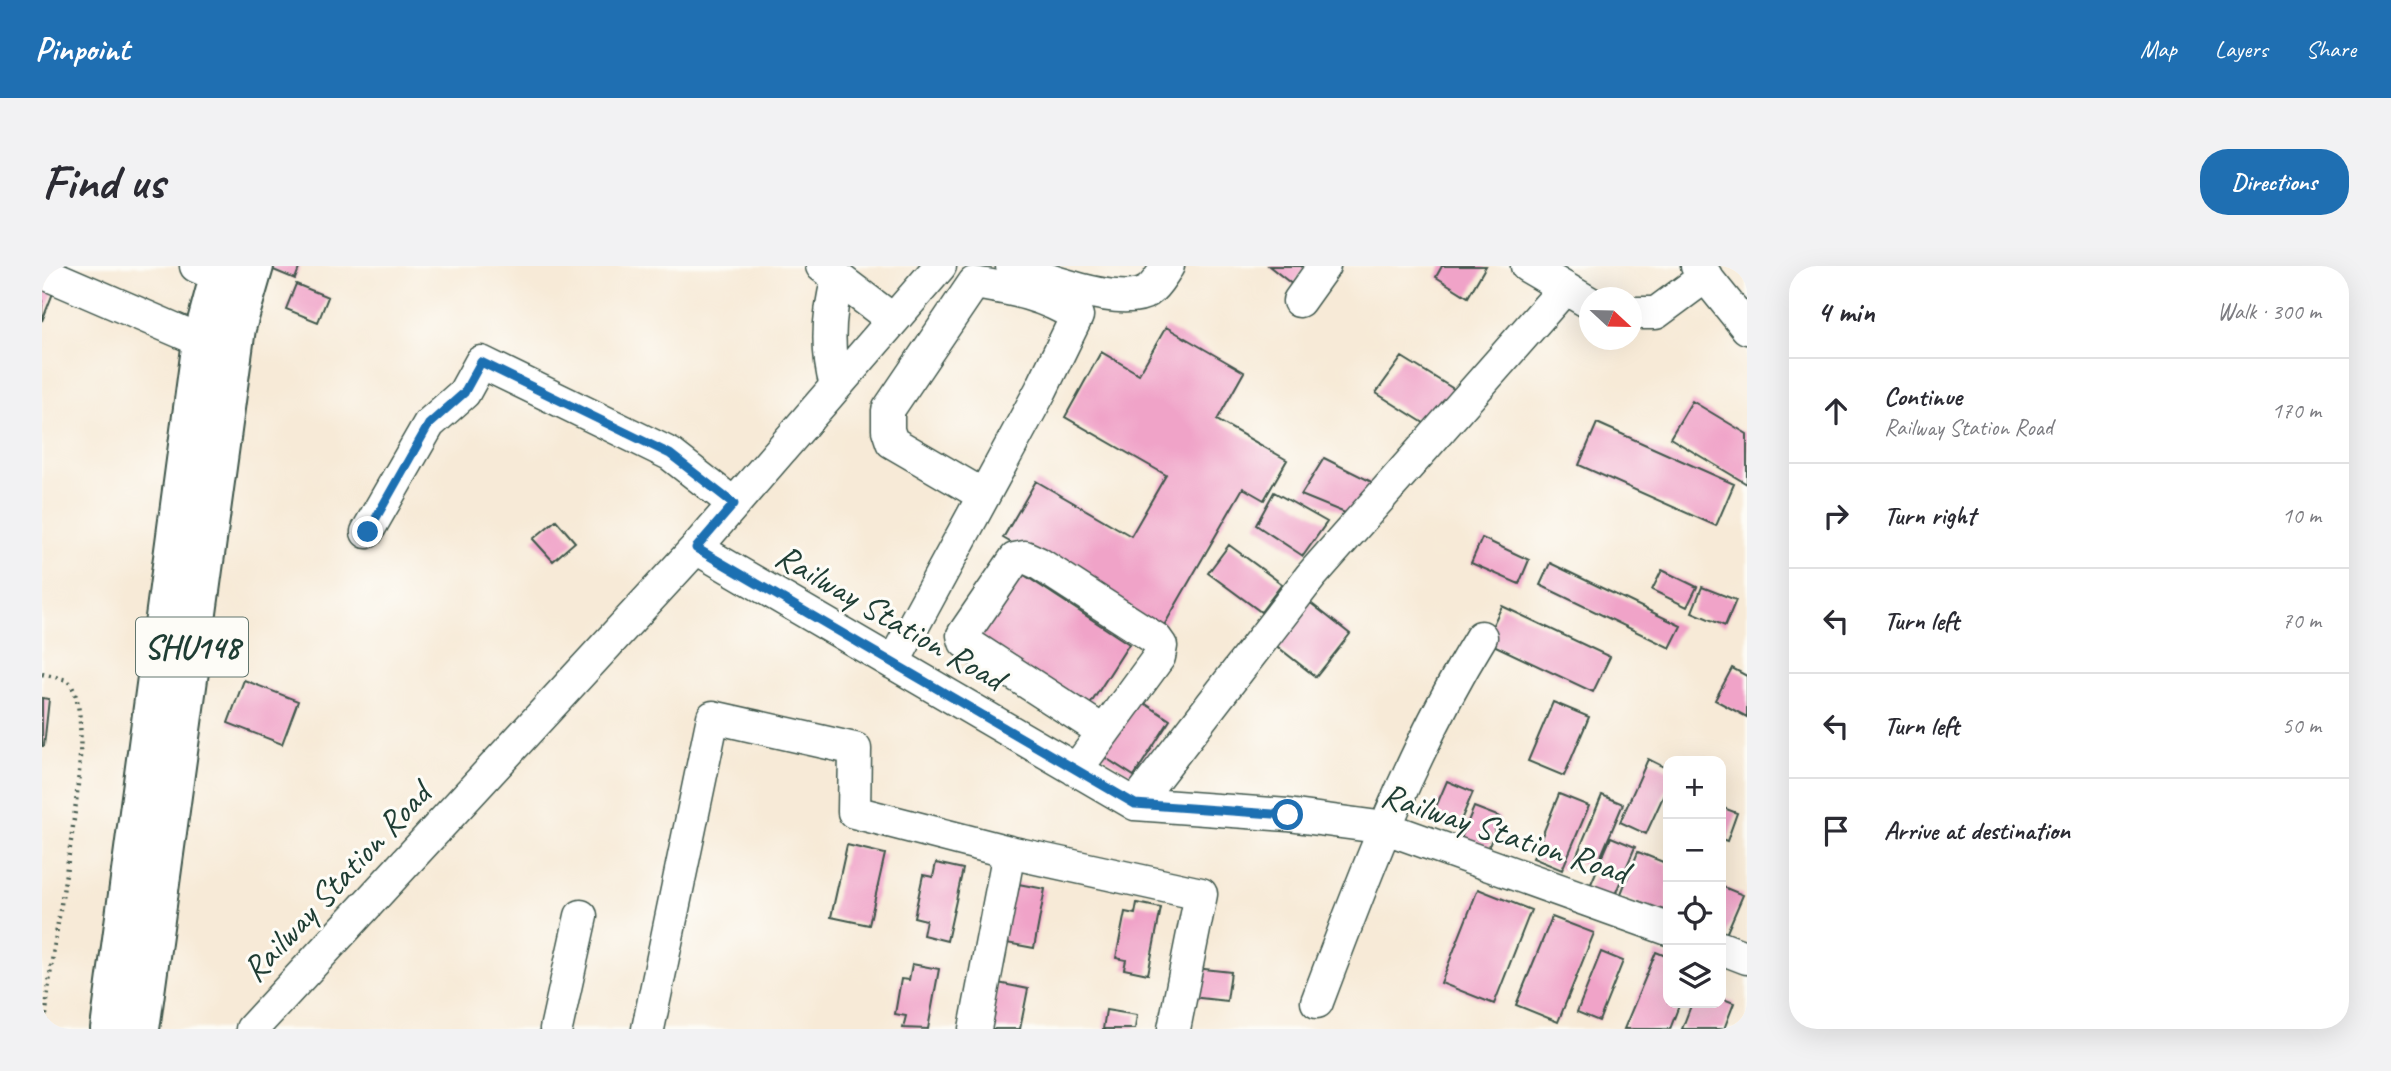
<!DOCTYPE html>
<meta charset="utf-8">
<style>
:root{--surface:#fff;--page:#f2f2f3;--text:#2b2b33;--muted:#7c7c81;--line:#e1e1e2;--accent:#1f6fb2}
body{margin:0;font-family:Caveat,sans-serif;background:var(--page);color:var(--text)}
.controls{position:absolute;right:21px;bottom:21px;display:grid;overflow:hidden;border-radius:14px;box-shadow:0 7px 28px #0002}
.controls button{width:63px;height:63px;display:grid;place-items:center;padding:0;border:0;border-bottom:2px solid var(--line);background:var(--surface);color:var(--text);font:35px sans-serif}
.compass{position:absolute;left:1537px;top:21px;width:63px;height:63px;border-radius:50%;background:var(--surface);box-shadow:0 7px 28px #0002;rotate:112deg}
.stop{position:absolute;width:21px;height:21px;margin:-16px;border:5px solid #1f6fb2;border-radius:50%;background:#fff}
.stop.end{background:#1f6fb2;border-color:#fff;box-shadow:0 2px 7px #0008}
.list{margin:0;padding:0;list-style:none}
h2{display:flex;justify-content:space-between;align-items:center;height:91px;margin:0;padding:0 28px;font-size:30px}
h2 small{font-size:23px;font-weight:400;color:var(--muted)}
.list li{display:grid;grid-template-columns:46px 1fr auto;gap:21px;align-items:center;box-sizing:border-box;height:105px;padding:0 28px;border-top:2px solid var(--line)}
.list b{display:block;font-size:26px;white-space:nowrap}
.list p{margin:0;font-size:23px;white-space:nowrap;color:var(--muted)}
.list em{font-size:23px;font-style:normal;color:var(--muted)}
.icon{flex:none;width:38px;height:38px;fill:none;stroke:currentColor;stroke-width:2;stroke-linecap:round;stroke-linejoin:round}
.map{position:relative;flex:none;width:1705px;height:763px;overflow:hidden;border-radius:28px}
header{display:flex;align-items:center;gap:42px;box-sizing:border-box;height:98px;padding:0 35px;background:var(--accent);color:#fff}
header strong{font-size:33px}
nav{display:flex;gap:38px;margin-inline-start:auto;font-size:24px}
.intro{display:flex;align-items:center;justify-content:space-between;box-sizing:border-box;height:168px;padding:0 42px}
h1{margin:0;font-size:49px}
.button{padding:18px 32px;border-radius:28px;background:var(--accent);color:#fff;font-size:24px;font-weight:700}
main{display:flex;gap:42px;padding:0 42px}
aside{flex:1;background:var(--surface);border-radius:28px;box-shadow:0 7px 28px #0002}
.map>svg:first-child{display:block}
</style>
<header>
<strong>Pinpoint</strong>
<nav><a>Map</a><a>Layers</a><a>Share</a></nav>
</header>
<div class="intro"><h1>Find us</h1><a class="button">Directions</a></div>
<main>
<div class="map">
<svg width="1705" height="763" viewBox="0 0 1705 763">
<rect width="100%" height="100%" fill="#fdfcf7"/>
<filter id="ink" filterUnits="userSpaceOnUse"><feTurbulence type="fractalNoise" baseFrequency=".0143" numOctaves="2"/><feDisplacementMap in="SourceGraphic" scale="14" xChannelSelector="R" yChannelSelector="G"/><feConvolveMatrix kernelMatrix="1 2 1 2 8 2 1 2 1" color-interpolation-filters="sRGB"/></filter>
<filter id="wash" filterUnits="userSpaceOnUse"><feTurbulence type="fractalNoise" baseFrequency=".00686" numOctaves="4" result="noise"/><feDisplacementMap in="SourceGraphic" scale="28" xChannelSelector="R" yChannelSelector="G"/><feGaussianBlur stdDeviation="1.57" result="paint"/><feColorMatrix in="noise" values="0 0 0 0 0 0 0 0 0 0 0 0 0 0 0 0 0 1.4 0 .05"/><feComposite in="paint" operator="in"/></filter>
<g filter="url(#wash)">
<rect width="100%" height="100%" fill="#f7ead7"/>
<g id="blocks">
<path fill="#f0a3c8" d="M222,0H258L253,13Z
M1227,0H1265L1251,19Z
M1400,0H1444L1426,31L1394,11Z
M254,18L286,31L276,56L244,43Z
M0,23L11,27L0,55Z
M1124,61L1202,106L1175,154L1245,194L1222,234L1201,222L1120,363L961,272L994,215L1089,270L1124,209L1023,151L1059,86L1097,108Z
M1360,91L1423,130L1393,164L1334,127Z
M1650,135L1705,168V218L1628,172Z
M1555,157L1692,218L1674,260L1537,199Z
M1282,192L1332,217L1308,249L1259,229Z
M1232,226L1285,256L1261,290L1214,259Z
M514,254L533,276L511,295L491,273Z
M1440,272L1487,294L1477,318L1429,297Z
M1187,279L1240,318L1219,346L1166,307Z
M1508,297L1639,360L1628,382L1498,319Z
M970,301L1087,378L1042,448L925,372Z
M1620,304L1655,321L1645,341L1610,324Z
M1660,321L1694,334L1683,360L1650,346Z
M1261,331L1308,368L1274,411L1227,374Z
M1460,340L1568,391L1551,426L1443,375Z
M1690,402L1705,410V451L1673,434Z
M202,414L256,435L240,478L186,457Z
M1093,431L1128,454L1092,510L1056,487Z
M0,432L7,433L2,480H0Z
M1511,436L1547,451L1522,510L1486,495Z
M1606,493L1626,503V520L1604,568L1578,556Z
M1405,515L1431,526L1416,561L1390,550Z
M1517,528L1547,540L1520,604L1491,592Z
M1560,529L1581,538L1553,604L1532,596Z
M1432,541L1458,551L1446,583L1419,572Z
M1679,541L1695,547L1685,575L1679,573Z
M1569,571L1593,581L1569,638L1545,627Z
M805,579L843,588L827,659L789,651Z
M1596,586L1626,598V650L1578,630Z
M894,597L921,603L905,675L881,669L884,654L872,651L881,609L891,611Z
M971,617L1003,623L992,682L959,676Z
M1679,620L1701,629L1682,673L1679,672Z
M1436,623L1489,644L1452,738L1399,717Z
M1095,637L1119,642L1106,708L1082,703L1084,694L1074,692L1083,646L1093,648Z
M1510,651L1552,667L1516,756L1474,739Z
M1559,686L1581,695L1557,755L1535,746Z
M1614,686L1626,691V737H1638L1628,763H1582Z
M870,698L897,703L886,763L861,762L864,750L853,748L859,713L867,714Z
M1153,702L1189,706L1185,735L1149,731Z
M956,717L986,723L978,763H946Z
M1679,732L1692,737L1682,763H1640L1650,737H1679Z
M1064,744L1095,749L1093,763H1061Z"/>
</g>
</g>
<g filter="url(#ink)">
<use href="#blocks" fill-opacity="0" stroke="#3f574c" stroke-width="2"/>
<g fill="none" stroke-linecap="round" stroke-linejoin="round">
<g stroke="#3f574c" stroke-width="35">
<path id="minor" d="M154,0L177,10
M780,0L851,54
M970,0C996,11 1081,43 1106,25C1114,20 1120,8 1126,0
M1485,0L1548,37
M1655,0L1705,62
M0,6L160,75
M1257,35L1282,0
M1590,47H1614L1664,10
M794,120C784,84 786,48 796,12
M325,266L387,158L422,127L439,96L628,188L692,238
M654,282L898,0
M851,397L999,124L1035,50C1002,29 970,23 932,17L846,144V164L850,176L941,229
M1034,504L1117,391L1119,380L1114,373L996,297L983,291L973,293L921,369L923,376L1062,466
M1093,538L1269,310L1522,23
M1679,682L1705,692
M1275,736C1322,611 1369,485 1439,371
M210,763L654,282L1093,538L1246,549L1344,562L1626,663
M514,763L539,650
M606,763L671,451L813,483L812,546L967,586
M933,763L967,586L1159,628L1132,763"/>
</g>
<g stroke="#3f574c" stroke-width="42">
<path id="major" d="M68,763L160,75L180,0
M98,763L194,62L212,0"/>
</g>
<path stroke="#3f574c" stroke-width="4.5" stroke-dasharray="2 5" stroke-linecap="butt" d="M0,408L25,414C66,454 0,697 4,763"/>
<use href="#minor" stroke="#fff" stroke-width="32"/>
<use href="#major" stroke="#fff" stroke-width="38"/>
</g>
</g>
<g fill="none" stroke-linecap="round" stroke-linejoin="round" filter="url(#ink)">
<path stroke="#1f6fb2" stroke-width="9" d="M326,266L387,158L422,127L439,96L628,188L692,238L654,282L1093,538L1246,549"/>
</g>
<g text-anchor="middle" dominant-baseline="central" stroke-width="6" stroke-linejoin="round" paint-order="stroke">
<rect fill="#fdfcf7" stroke="#62766e" stroke-width="2" x="94" y="351.5" width="112" height="59" rx="5"/>
<g font-size="33" font-weight="bold" fill="#1f3d34">
<text x="150" y="381">SHU148</text>
</g>
<g font-size="35" fill="#1f3d34" stroke="#fdfcf7">
<text transform="translate(848 351) rotate(30)">Railway Station Road</text>
<text transform="translate(1463 567) rotate(18)">Railway Station Road</text>
<text transform="translate(294 616) rotate(-47)">Railway Station Road</text>
</g>
</g>
</svg>
<div class="controls">
<button>+</button>
<button>−</button>
<button><svg class="icon" aria-label="locate" viewBox="0 0 24 24"><circle cx="12" cy="12" r="6"/><path d="M12 2v4M12 18v4M2 12h4M18 12h4"/></svg></button>
<button><svg class="icon" aria-label="layers" viewBox="0 0 24 24"><path d="M12 4l9 5-9 5-9-5zM3 14l9 5 9-5"/></svg></button>
</div>
<svg class="compass" viewBox="-18 -18 36 36"><path d="M0-13l5 13h-10z" fill="#e53935"/><path d="M0 13l5-13h-10z" fill="#7c7c81"/></svg>
<div class="stop" style="left:1246px;top:549px"></div>
<div class="stop end" style="left:326px;top:266px"></div>
</div>
<aside>
<h2>4 min<small>Walk · 300 m</small></h2>
<ul class="list">
<li><svg class="icon" aria-label="ahead" viewBox="0 0 24 24"><path d="M12 20V5M6 11l6-6 6 6"/></svg><div><b>Continue</b><p>Railway Station Road</p></div><em>170 m</em></li>
<li><svg class="icon" aria-label="right" viewBox="0 0 24 24"><path d="M7 20v-9h11M14 6l5 5-5 5"/></svg><div><b>Turn right</b></div><em>10 m</em></li>
<li><svg class="icon" aria-label="left" viewBox="0 0 24 24"><path d="M17 20v-9H6M10 6l-5 5 5 5"/></svg><div><b>Turn left</b></div><em>70 m</em></li>
<li><svg class="icon" aria-label="left" viewBox="0 0 24 24"><path d="M17 20v-9H6M10 6l-5 5 5 5"/></svg><div><b>Turn left</b></div><em>50 m</em></li>
<li><svg class="icon" aria-label="arrive" viewBox="0 0 24 24"><path d="M6 21V4h12l-3 4 3 4H6"/></svg><div><b>Arrive at destination</b></div></li>
</ul>
</aside>
</main>
